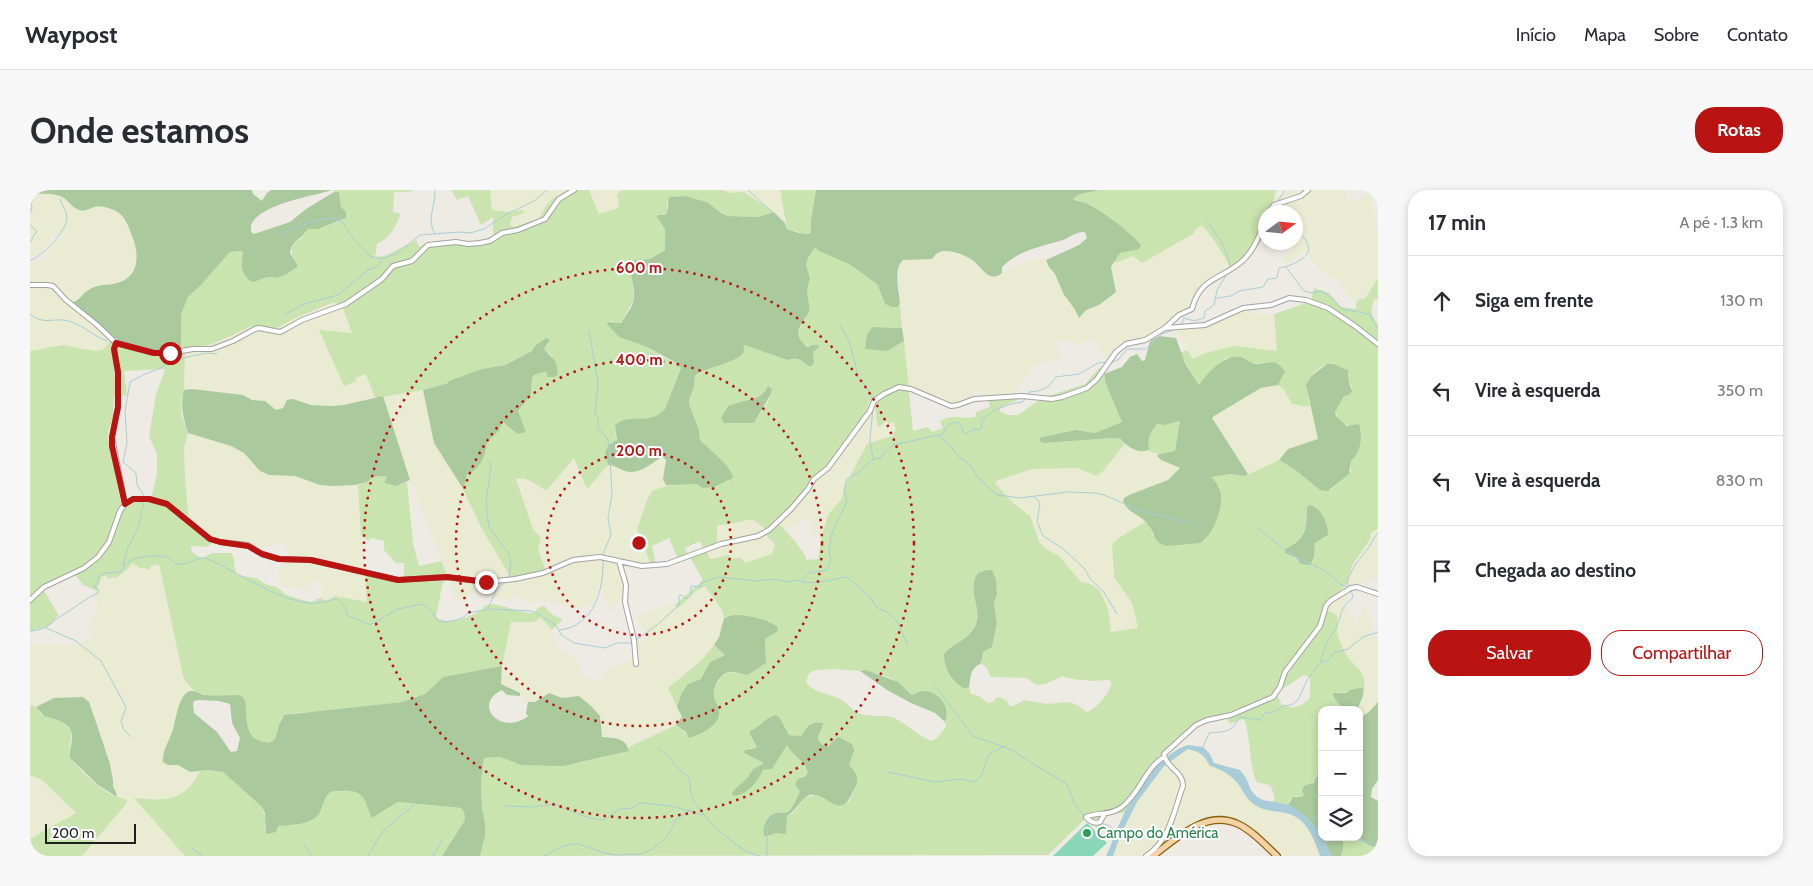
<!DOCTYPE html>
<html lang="pt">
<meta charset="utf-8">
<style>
:root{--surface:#fff;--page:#f7f7f7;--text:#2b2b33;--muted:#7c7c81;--line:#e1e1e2;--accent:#ba1412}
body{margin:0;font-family:Cabin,sans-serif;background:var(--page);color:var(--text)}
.controls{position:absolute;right:15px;bottom:15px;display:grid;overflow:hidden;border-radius:10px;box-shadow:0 2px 8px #0003}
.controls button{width:45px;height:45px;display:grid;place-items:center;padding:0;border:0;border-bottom:1px solid var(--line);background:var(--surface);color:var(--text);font:25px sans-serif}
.compass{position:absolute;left:1228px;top:15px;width:45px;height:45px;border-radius:50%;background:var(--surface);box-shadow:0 2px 8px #0003;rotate:75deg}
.scale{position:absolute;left:15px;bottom:12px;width:91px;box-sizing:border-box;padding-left:5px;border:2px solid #1e1e1e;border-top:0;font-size:14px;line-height:18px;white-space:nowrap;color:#1e1e1e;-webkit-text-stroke:4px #fff;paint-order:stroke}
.stop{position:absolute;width:15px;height:15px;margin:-11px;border:4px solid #ba1412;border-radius:50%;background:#fff}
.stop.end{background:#ba1412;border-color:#fff;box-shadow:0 1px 5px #0008}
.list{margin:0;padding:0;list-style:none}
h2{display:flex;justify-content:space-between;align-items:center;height:65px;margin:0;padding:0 20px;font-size:21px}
h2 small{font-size:16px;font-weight:400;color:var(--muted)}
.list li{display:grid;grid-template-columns:32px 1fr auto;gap:15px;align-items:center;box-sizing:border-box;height:90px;padding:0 20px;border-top:1px solid var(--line)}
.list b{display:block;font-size:19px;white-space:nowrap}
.list em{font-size:16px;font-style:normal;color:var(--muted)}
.actions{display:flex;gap:10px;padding:15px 20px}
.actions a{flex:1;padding:11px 0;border:1px solid var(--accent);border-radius:20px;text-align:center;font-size:18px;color:var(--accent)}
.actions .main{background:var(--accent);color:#fff}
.icon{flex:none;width:28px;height:28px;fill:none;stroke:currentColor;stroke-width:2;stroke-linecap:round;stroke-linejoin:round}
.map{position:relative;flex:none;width:1348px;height:666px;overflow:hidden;border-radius:20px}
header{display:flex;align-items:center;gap:30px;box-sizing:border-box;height:70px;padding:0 25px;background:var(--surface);border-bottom:1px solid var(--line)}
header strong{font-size:24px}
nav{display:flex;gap:28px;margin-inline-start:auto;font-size:18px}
.intro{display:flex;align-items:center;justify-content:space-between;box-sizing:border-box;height:120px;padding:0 30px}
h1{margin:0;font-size:35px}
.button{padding:12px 22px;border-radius:20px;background:var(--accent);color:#fff;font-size:18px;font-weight:700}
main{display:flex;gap:30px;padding:0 30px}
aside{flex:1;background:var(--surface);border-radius:20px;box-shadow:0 2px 8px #0003}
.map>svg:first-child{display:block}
</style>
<header>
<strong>Waypost</strong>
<nav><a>Início</a><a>Mapa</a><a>Sobre</a><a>Contato</a></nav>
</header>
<div class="intro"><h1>Onde estamos</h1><a class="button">Rotas</a></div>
<main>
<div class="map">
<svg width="1348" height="666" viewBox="0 0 1348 666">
<rect width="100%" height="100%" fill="#eeebe5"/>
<path fill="#e9ebd2" d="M460,0H538L517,13L509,29L483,37L480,36L482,27L493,23L462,20Z
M558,0H593L587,4L589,18L569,24Z
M693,0H750L755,33L744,22L714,2L700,3Z
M1261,0H1315L1318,10L1328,11L1335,5L1341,3L1346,38L1348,41V88L1335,109H1330L1326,113L1305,89L1300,85L1292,83L1288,78L1276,61L1257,73L1252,65L1261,62L1257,53L1266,52V22H1241L1244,8H1248Z
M13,4L32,6L42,16L55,21L65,17H76L88,22L98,35L107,58V70L99,88L89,92L69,95L59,99L50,110L39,114L48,122L83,148L74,159L65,161L33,155L0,161V74L9,70L14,72L23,52L32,48L30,46L21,47L12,63L5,67L0,64V5Z
M1172,35L1184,50L1202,78L1170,100L1161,121L1150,125L1144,132L1128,140L1111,150L1095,155L1078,171L1062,148L1047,155L1043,151L1037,152L1026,150L1023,151L1024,153L1026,155L1031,168L1005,175L983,204L952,209L951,205L953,201L951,200L943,203L938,211L920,216L878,199L868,83L869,74L873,70L902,69L908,63L917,61L939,68L953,82L970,85L973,82L995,71L1012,69L1017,70L1019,77L1025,84L1034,105L1052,126L1056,120L1084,99L1081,77L1085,73Z
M304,112L313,118L322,144L302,142L325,188L336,184L345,208L314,215L301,216L281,215L267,209L253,218L245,220L235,211L222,210L213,205L162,199L154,200L155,157L174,156L222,136L241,139Z
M1222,117L1225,125L1244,124L1247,161L1205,156L1175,163L1163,169L1146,141L1157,136H1169Z
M1248,195L1254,200L1262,214H1268L1275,217L1280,216L1288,249L1258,259L1249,270L1218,284L1182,229L1183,226L1231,198Z
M393,200L404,253L432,297L451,338L516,381L508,359L511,351L509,344L503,339L486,288H495L511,298L544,268L557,298L578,275H582L599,282L611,280L629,269L635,268V281L633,289L636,295L618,308L607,339L621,375L587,371L594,395L592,408L584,418L577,420L578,412L572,410L573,400L568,398L566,412L549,418H542L521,411L496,412L486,405L480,406L478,411L458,405L455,401L439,404L432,411L426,409L416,388L417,386L416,380L374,274L353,206Z
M840,210L844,211L848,237L857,231H863L866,238L864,243L850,251L820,288L816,294L811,310L798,325L792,349L786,347L783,343L780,332L775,328L757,341L747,332L784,289Z
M158,243L201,256L214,263L230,281L239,285L265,286L290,295H328L338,412L305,406L296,411L290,408L294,394L284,389L278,400L252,397L248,387L251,371L260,369L259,362L254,352L234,358H219L203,352L178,349L166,340L159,333L155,287L154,258Z
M1095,254L1107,261H1118L1129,264L1127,266L1131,270L1150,278L1138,290L1120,297L1096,320L1109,326L1115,332L1093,344L1082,354V374L1084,387L1102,413L1108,438L1080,442L1078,419L1065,396L1051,392L1030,367L1018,360L1010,354L1000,326L984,314L964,293L968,290L1003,279L1047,278L1063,284L1073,281Z
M723,329L735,340L734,345L745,354L742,364L715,373L699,365L680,369L676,360L687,335L700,334Z
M1348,338V388H1343L1327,395L1318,407L1314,417L1321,425L1325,434L1328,433L1332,418H1335L1343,438L1340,444L1348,446V512L1339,522L1329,528V520H1327L1333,506L1335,493L1334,487L1326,475L1320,470L1308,450L1307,436L1308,428L1304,423L1297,420L1298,412L1315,396L1320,388L1322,375L1339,351L1341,343Z
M102,373L121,376L129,373L153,486L165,501L153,506L150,514L141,547L136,557L138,575H147L160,582L170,581L169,584L157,601L148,607L141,609L109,608L155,666H52L70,646L96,614L97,610L95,608L87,607L86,602L83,597V590L80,574L68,538L59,513L54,507L24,508L6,517L0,515V455H39L40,456L51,453L60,448L63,439L58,437L57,434L68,421L65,406L71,387H83L89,385L99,378Z
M675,396L692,420L694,434L689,447L671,471L638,498L652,527L646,535L599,557L591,549L584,547H572L545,506L532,508L524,504L504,512H498L490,506V503L471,494L472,476L481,432H498L511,428L524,442V454L531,461L550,472L549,486L571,490L575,482L582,479V477L604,470L606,464L604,452H612L616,447L615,439L611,436L607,427L636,414L650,417L666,401Z
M1158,559L1175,566L1178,574L1198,583L1211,598L1243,622L1262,625L1270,630L1279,641L1285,651L1290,666H1252L1221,640L1182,629L1120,666H1083L1091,644L1107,612L1134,576Z
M0,585L12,590L46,623L0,649Z"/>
<path fill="#c9e4af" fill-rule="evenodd" d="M304,0H385L377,2H364L363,22L371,24C365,37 361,48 347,54L345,67L357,65L386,50L389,57C405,44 441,59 463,45V27L451,35L438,6L427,10L421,0H460L462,20L477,22L493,20L494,23L482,27L480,35L483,37L509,29L517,14L525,7L538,0H559L569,24L589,18L587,4L593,0H693L700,3L714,2L744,22L728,27L698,26L691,23L677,12L655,6L641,7L637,14V23L635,25C634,34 635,34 637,42C637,48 634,54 635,60L620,69L605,70L601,73L604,110L590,133L580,131L589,147L617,157L651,177L635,219C623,232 611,228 596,229L585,242L587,250C576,257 575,262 578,275L557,299L544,268L517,300C505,296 500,286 486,289L503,339L511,348L508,359L516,381L482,390L451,337L432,297H434L437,285C447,280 456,262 457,252L469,241L470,233L472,231L487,244L488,221L501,205L502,188L506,184L516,182L522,166L514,159L520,152L505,156L502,161L475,175L452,179L418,193L393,200L345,208L336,184L325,188L326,191L314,196L289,140L322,143L313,118L304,112L265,128L247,138L241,139L222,136L185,153L174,156L155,158L154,200L151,211L152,227L158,243L154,258L155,287L159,333L178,349L184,351L177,357L161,356L162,362L171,368L183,363H201C206,370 203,378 207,385L226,388L237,395L246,397L257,405L272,410L281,412L290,408L296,411L305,406L337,412L335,381L371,390L374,388V373H366L354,360V351L341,348L339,351L331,346L328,295L337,292L341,287L357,286L354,293L366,296L377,292L383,354L389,376L412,371L417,386L412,396L406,427C418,437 440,427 451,420C455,417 453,416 457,415C465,411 491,424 504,423L509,417L514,416L523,425L533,429L522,440L511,428L503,432H481L472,476L413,487L395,504L372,512L288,522L265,523L252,527L245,549C242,552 239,553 234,552C215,549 214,525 215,511L209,505C185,505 165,511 153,486L129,374L121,376L120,379L117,380L116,378H110L102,373L99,378L86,388L83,387L79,389L76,386L71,387L67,401L56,396H54L43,382L12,397L29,426L26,427C22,438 14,438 3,440L2,442L0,441V161L33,155L65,161L74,159L83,148L95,155L151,125L158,107L171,95L200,62L210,61L213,62L230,90L238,87L246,88L268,76C252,52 269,56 278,39H288L310,31L311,17L309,3L304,2ZM132,179L135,180L126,204L119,246L127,265V284L122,305L119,310H107L91,314L78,247V242L83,227L84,207L97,205L94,181Z
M750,0H786L781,30V42C773,46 765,40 757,39Z
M1069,0H1246L1241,22H1236C1235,28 1236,34 1235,39C1233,56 1216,71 1202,79L1184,50L1172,35L1166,39L1163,44L1112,73L1103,66L1085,73V70L1102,45L1059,14L1043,9C1049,2 1060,3 1069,0Z
M785,56L819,74L847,94L855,114L868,117L870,113L872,138L848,137L837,144L836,159L857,161L874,151L883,241L898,237L902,242L913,238L910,231C923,223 932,230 945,227L946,222L960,217L958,209L983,204L994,207L969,218L971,222L978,225H988L1012,208L1055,194L1070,177L1092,232L1065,243L1046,240L1012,247L1014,253L1083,248L1091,249L1095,254L1073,281L1066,286L1047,278L1003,279L968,290L965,293L984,314L1000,326L1010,354L1018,360L1030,367L1051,392L1061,394L1070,401L1078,419L1081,442L1108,438L1102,413L1084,387L1082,354L1093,345L1115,332L1120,336L1123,345L1137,356L1175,351L1182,339L1191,312L1180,286L1200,284L1215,286L1249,270L1264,279L1290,300H1301L1321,281V271C1330,264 1331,251 1331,240C1320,237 1308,233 1305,221L1314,206L1319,205L1322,197L1319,193V184L1311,177L1297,174C1275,184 1275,195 1280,216C1274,218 1269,214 1262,214L1254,200L1248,195L1255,182C1246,169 1234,174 1220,173L1214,168H1196L1179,183L1169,195L1150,163L1157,160L1163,169L1175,163L1205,156L1247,161L1244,124L1276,113L1277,110L1281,111L1284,98L1299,103L1311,117L1326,119V113L1330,109H1335L1348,88V109H1345C1339,120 1341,125 1348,134V338L1341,343L1339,351L1322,375L1318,392L1296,416L1297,420L1307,425C1308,429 1307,432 1307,437C1307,448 1312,457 1318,467C1324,476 1338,484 1334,497C1324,498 1316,505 1306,502L1304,508L1314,520H1292V580L1289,582L1272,608L1266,606L1260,610L1258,615L1243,612L1245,608C1241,596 1242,594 1228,593C1220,586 1220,545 1215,531L1212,529L1200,534L1196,526L1166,535L1137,560L1134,569L1123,581L1095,623H1085L1073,628L1071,632L1073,637L1069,640L1056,628L1018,665L450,666L455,646V632L452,619L451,593L454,568L470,567L491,575L548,573L599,561V557L646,535L662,548L683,535L689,524L685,512L684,499L692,486L699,482L718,485L736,473L735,449L748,441L747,436C731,427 711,423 694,428L692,420L675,396L666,401L650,417L644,416L673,390L659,366L673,360L670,351L655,358L658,365L648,369L639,348L622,356L626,375H621L607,339L618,308L623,300C633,298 641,293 651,293C663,294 675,295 688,296L689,293L699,291C700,272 682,262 670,250L669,240L660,217L659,210L664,197L665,186L693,172L702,171L714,155L758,170C768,167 771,170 778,176L783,162L788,158C758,154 769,139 780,121L777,100L780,88L776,75L778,68ZM738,196L742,201L738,212L724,233L715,232L703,214C715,212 733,208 738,196ZM840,210L844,211L848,237L857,231L859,234L863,231L866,239L862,246L837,254L816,294L811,310L798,325L792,345L788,369L777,370C772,358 757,342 747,332L784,289L794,281L809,261L835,223ZM1277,317L1296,347L1285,353L1284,367L1271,374L1255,359C1277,349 1275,339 1277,317ZM723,329L735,339L733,342L745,354L742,364L715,373L711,368H702L699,365L680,369L676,360L687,356V335L700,334ZM946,386L966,390L967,404L964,414L967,433L962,457L953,462L951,473L957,478L960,487L996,488L1007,495L1016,494L1032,486C1041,490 1054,490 1064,491C1070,491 1075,489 1081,491C1082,501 1066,519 1057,522L1047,515L1038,512L1017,514L994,510L984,516H980C977,510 974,508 967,507L963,512L958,513L949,506L941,504L939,497L935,499L928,493L914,464C923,453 938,450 945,435C953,419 937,403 946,386ZM804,479C835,482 859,479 882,505L890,502L917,526L915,532L916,537L906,549L901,551C888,545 877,535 865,528C859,525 840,527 831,524C824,522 821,517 816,513C803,502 787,506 776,492L779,483L787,480ZM1274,485L1280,488V508C1272,516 1264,520 1252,515L1247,505L1248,502ZM735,530L756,542L759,545L771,546C776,537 778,533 790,532L789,542L787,546C787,555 795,558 802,553L822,568L819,575L826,594L819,612L785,605L775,608L762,624L757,626V637L751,643H746L745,623H757L761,620L770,602L766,596L771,587L778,583V579L757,554L742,579L733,580L705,606L702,605V602L718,587L723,579L733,574L732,572L714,563L720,558L726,559L727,557L720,544L730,536Z
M1151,231L1145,261L1129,264L1118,261L1120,259L1117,256L1120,244L1127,234L1135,235Z
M684,455L695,465L680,472L671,489L658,494L647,517L638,498L671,471Z
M0,515L6,517L12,525C64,538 26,555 46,575C57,587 71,600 86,607C91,608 93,608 97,610L96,614L52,666H0V649L46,623L12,590L0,585Z
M178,580L193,582L232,617L236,629L235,640L248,636L265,635L291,621L295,608L299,602L321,601L329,603L348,625L368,612L431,618L434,622L435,630L412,666H155L104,608C126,609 147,614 162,594C165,590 168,586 170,581Z
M1313,647H1329L1338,655L1348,658V666H1311L1313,659Z"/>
<path fill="#aaca9e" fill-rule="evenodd" d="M0,0H222L223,4L232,11L237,3L241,0H302C280,7 230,14 221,35V42L224,44L260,32L276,19L304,2H309L311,17L316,22V28L288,39H278C273,48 261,51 260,63L268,76L257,84L246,88L238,87L223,92C210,85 211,75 213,62L210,61L200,62L171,95L158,107L151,125V161L127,162L95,155L48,122L39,114C53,109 51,104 60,99C69,93 81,96 90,92C110,85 109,62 102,46C99,37 95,26 86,21C79,18 71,15 64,17C58,19 55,22 49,20C43,18 39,12 34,8C26,3 9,3 0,5Z
M786,0H1069C1060,3 1049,2 1043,9C1048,12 1053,11 1058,14C1076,24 1098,40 1111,55L1109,59L1090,63L1081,77L1086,102L1069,115L1056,120L1049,128L1044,118L1034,105L1025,84L1019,77L1016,70L1049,55L1057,48L1055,42C1047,41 1040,47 1033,50C1010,57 989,60 972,77V83C958,95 950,73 939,68C932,64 915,58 908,63C905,64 904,67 902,69L873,70C863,79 869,101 870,113L868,117H862L855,114L847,94L819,74L789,61L785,57L778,68L776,75L780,88L777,100L780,121C771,135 760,145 778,157L783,155H789L788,158L783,162L784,172L782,176H778C771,170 768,167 758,170L714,155C714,157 714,160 713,163C707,173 675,177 665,186L664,197L659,210L660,217L669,240L670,250C679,259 702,276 703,288L684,297L673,298L666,294L636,295L633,289L636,270L633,267C621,272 614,282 601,282C593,282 586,275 578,275L575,262L579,255L587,250L585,235C602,221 618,237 635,219L651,178L643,171L617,157L589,147L577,134L578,132L591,133C594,126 601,120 603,113C607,101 599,86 601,73L605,70L620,69L635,60C634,42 640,44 627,27L628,25H635L637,23L639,7L655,6L677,12L691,23L698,26L728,27L744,22L755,33L757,39L769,43L778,44L781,42V30Z
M843,137L872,138L874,151L857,161L835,159L837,144Z
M1129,146L1146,148L1155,173L1169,195C1178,183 1193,165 1210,167C1217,168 1219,174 1227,174C1240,173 1246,168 1255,182L1248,195L1231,198L1184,226L1182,228L1218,284L1215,286L1200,284L1181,287C1186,292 1191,299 1191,307C1192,319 1182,348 1170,353L1137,356C1123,352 1126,345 1119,336C1111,324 1099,325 1093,311L1094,308L1099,305L1138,290L1150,278L1131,270L1127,266L1129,264L1145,261L1150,231L1135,235L1127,234L1120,244L1118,256L1120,259C1110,265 1098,258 1091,249L1083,248L1014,253L1009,251L1010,248L1012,247L1046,240L1065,243L1092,232L1076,194L1074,184L1092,177L1100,167L1107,164L1112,171L1115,170L1120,151Z
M516,148L520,150L514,159L526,172L528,184L525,187H518L516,182C511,183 505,183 502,188L501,205L488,221L496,242L487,244L472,231L469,241L457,252C455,266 451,278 437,285L434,297H432L404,253L393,200L418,193L419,191L452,179L475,175L502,161L505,156Z
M1297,174H1303L1318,180L1319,193L1322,201L1319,205L1314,206L1305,222L1306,226L1317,236L1329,234C1333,246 1331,263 1321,271L1319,284L1298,301L1290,300L1264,279L1249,270L1258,259L1288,249L1276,195L1281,186Z
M738,196L742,199L741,204L724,233H694L691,228L698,216C711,210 732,211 738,196Z
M162,199L213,205L222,210L235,211L246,220L253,218L257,210L263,209L281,215L301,216L314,215L353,206L380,290L366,296L354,293L357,286L342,287L337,292L325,295L303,296L290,295L265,286L239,285L230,281L214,263L201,256L158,243C153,228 150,215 154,200Z
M1280,315C1292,318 1298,334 1298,345L1285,353L1284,367L1280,375L1271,374L1265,367L1255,363V359C1277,349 1276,339 1277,317Z
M957,380H962L966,390L967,404L964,414L967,433L962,457L953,462L951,473C940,479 941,486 939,497L935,499C922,492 914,479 914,464C923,453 938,450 945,436C954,418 935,402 948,383Z
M704,425C719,425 733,428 747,436L748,441L735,449L736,473L718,485C712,485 705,481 699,482C695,483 692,485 690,488C676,507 690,511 689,525C688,536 668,546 659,548L656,542L646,535L652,527L647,517L652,503L658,494L671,489L680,472L695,465L684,455L689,447L694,428Z
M472,476L471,494L490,503V506L477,505L472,500C441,515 472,547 498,526L496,523L498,512H505L519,503L532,508L549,506L561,516L570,526L572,547C583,548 596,547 599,561L533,576L491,575L470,567L454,568L451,593L452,619L455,632V646L450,666H412L435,630L434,622L431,618L368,612L342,628C339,622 338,618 336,613C330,597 313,601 300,602C294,608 294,613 291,620C285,635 262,635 248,636L246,642L236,644L235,623L232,617L193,582L178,580L160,582L148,575H138L133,572C132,560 140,550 143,539C146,530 149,499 163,501C167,501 170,504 174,505C185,506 197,505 209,505C212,507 214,507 215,511C218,524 212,548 234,552C239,553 242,552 245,549L249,535L254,525L372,512L395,504L413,487ZM169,510L189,511L200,514L202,533L210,548L207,561L201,562L187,542L164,523L163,514L164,511Z
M836,480L868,492L882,505C885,504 889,501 893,501C910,501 921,518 915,532L905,523L881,513L857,500L830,481Z
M1334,497L1333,506L1327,520H1314L1304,508L1303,503H1316L1320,500Z
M53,507L59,512L68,538L80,574L83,590V597L86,602L87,607L68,595L40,568C39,560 42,555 42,547C42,532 25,529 14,526L6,517L24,508Z
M1348,512V590L1342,599L1341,607L1348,611V658L1338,655L1329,647V528L1339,522Z
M745,525L749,527L759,545L771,546C777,536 780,531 793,533C792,543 782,547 793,555L798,556L808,547L822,554L824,561L819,575C824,580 828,585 827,592C826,596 824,600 822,603C810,632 797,601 780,605C771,608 766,621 757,626L756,644L746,643L737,646H734C732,637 737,625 746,623C750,622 754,624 758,622C761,621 768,606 770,602L765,594L768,589L775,586L778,583C776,571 762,565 757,555L742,579L733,580C728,591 718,604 705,606L702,605V602L718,587L723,579L733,574L732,572L714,563L715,560L726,558L727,557L720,544V541C730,537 735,528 745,525Z
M1292,580V644L1271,623L1258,615L1263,607H1272L1274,605L1272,601L1274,596L1283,593L1289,582Z
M1293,647H1313V659L1311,666H1301Z"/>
<path fill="#8ad6b9" d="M1057,633L1077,653L1063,666H1023Z"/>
<path fill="#a9cdd8" d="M1158,555L1173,557L1180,564L1184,573L1210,580L1216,588L1221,600L1227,607L1233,610L1260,615L1271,623L1292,644L1301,666H1290C1285,651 1278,632 1262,625C1249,620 1235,623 1222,613C1217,609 1214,603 1211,598C1203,586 1193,580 1180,576C1173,564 1172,563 1158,559L1134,576L1107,612L1091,644L1083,666H1076C1082,654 1085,642 1091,630C1103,605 1130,563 1158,555Z"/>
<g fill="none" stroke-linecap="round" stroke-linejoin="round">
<path stroke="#a9cdd8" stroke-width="1" d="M405,0C406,15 396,29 405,44
M718,0L751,30
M1248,11L1255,0
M1247,16L1252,22
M0,23L2,18L1,12L3,10
M1177,31C1188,48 1197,56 1200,77
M0,35L7,41L0,52
M249,44L291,29L306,28L313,33L324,50L340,66L352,69L368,63L390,45L429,42L440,43L454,39L477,24L504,11L517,0
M0,70C11,69 37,40 37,28C37,22 32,15 30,9
M1256,77L1274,101L1281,103L1292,101L1298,105L1312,119L1339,124L1348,139
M1185,110L1187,108L1201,106L1209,101L1233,97L1238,89L1247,88L1249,78C1257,77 1282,69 1278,56C1277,49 1270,44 1266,39
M0,124C15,136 23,127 38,131C52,134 63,146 77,151
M254,125L274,114L308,105L338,80L347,77L352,70
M810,135L819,151L829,189L836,196L843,209
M1151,135L1154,128L1164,131L1174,128L1175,121L1184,115L1187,100L1197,84
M559,141L568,192L565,223L568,229V237L578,250L580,267L582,305L578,328L581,345L573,364
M1081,173L1089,169L1097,159H1116L1132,144L1146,139
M909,246L917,252L929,267L940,275L949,289L967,305L990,308L1037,302L1066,303L1074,305L1111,321L1165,334
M843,269L840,249L843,218
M459,270L461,276L456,312L459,337L479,364L481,372L479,388
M115,307L107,295L106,283L93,272L97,253L95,221L100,192L115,184L129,179L143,170L177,163L187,164
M1004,307L1008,310L1010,314L1007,331L1013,346L1032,358L1054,378L1061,390L1073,401L1087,424
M1225,336L1263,366L1293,380L1300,384L1310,394L1317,397
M93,376L98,357L108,338L114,311
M771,392L779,383L797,380L801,370L799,361L801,346L817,311L814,300L817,289C821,286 824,286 828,283C834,278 841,267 851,268L854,263L863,255L913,244L916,237L924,232L931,235L933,242L936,244L944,239L950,240L952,234V230C964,219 976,214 993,212L999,202L1008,201L1018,197L1026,187L1049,184L1068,173L1077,172
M1319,397L1317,393C1321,378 1330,369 1339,357C1342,352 1344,347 1348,343
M458,419L467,398L476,392
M16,438L46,451L71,471L94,513L96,517L91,532L94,540L101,547
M530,440C564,436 574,400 573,370
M0,441C20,439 17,434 31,426C44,418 55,409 68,403L69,400L64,397L69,391V386L75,383L91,382C93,378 95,374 100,371C107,366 132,364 139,368C143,371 144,374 149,374C159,375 166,367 176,368C206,381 248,411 280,413C289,414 298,410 307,409L315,417L317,425L340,435L368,419L393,414L402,421L407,430L415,432L427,430L434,427L438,423L459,419L501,421L509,424L524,434L528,438L531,445L544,453L575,458L587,453H601
M606,450L627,435L649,415V406L652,405L655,408H658L661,405V396L671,397V393L689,387L727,391L742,389L758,392L765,390C782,396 799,390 817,387L841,408L846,417L857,422L867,431L877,454
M1290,473L1299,470L1303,463L1318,459L1333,447L1348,442
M903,493L943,546L982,560L1008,577L1036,593L1039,598L1044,613L1053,624
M1173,557L1179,543C1187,542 1199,543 1205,535C1206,533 1207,530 1209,527L1230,530L1235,523L1243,522L1253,516L1261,515L1268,510L1277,490L1290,473L1296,454L1307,436L1313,418L1323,407L1321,400
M628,558C637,564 642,572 650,580C652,583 657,584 658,587C662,594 659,603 663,610C673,627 710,664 730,666
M858,582L905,592L931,589L945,592L951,586L959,564L975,556
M476,616L502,617L524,614L556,627L569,630L575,629L589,619L602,618L610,613H615L641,616L674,625
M1275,627L1292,630
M1071,633L1080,636L1086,643
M1325,647L1332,651L1348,656
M274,653L281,666
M160,657L173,666
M338,666L352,642L384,615
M403,666L412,650
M514,666L533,656L543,654H549L574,663L586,665L612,664L622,659L631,652L638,645L646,630L660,620
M737,666V637L741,630L749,622"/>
<g stroke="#a2a2a2" stroke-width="6">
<path id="street" d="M1239,22L1244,15L1271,6L1278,0
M0,95H17L23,96L36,110L66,134L86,153L124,163H140L163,159H182L203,151L225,139L229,138L250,142L254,140L272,130L316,114L352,89L363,76L382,71L398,55L426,52L438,54L450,53L460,51L472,43L488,40L515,29L529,9L544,0
M1135,138L1149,125L1162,119C1170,88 1189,90 1210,73C1224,62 1229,45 1236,30
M86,153L84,159L88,182V217L82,247L95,314
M589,371L596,395L595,412L604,450L606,474
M0,410L14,397L54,378L68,367L79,352L90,321L95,314L103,309H119L137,314L180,349L190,352L218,355L232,364L249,369L281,370L368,390L417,387L456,392L485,389L513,383L543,370L570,367L612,376L637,374L691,354L728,346L739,340L761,319L778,299L784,289L798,278L840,221L844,211L854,204L869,197L881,199L921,216L928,215L944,209L992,206L1022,209L1032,207L1057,198L1067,189L1086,162L1096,154L1115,150L1135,138L1175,135L1213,118L1241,115L1259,108L1276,110L1298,118L1325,136L1348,154
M1074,625L1070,632C1064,634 1060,632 1056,627C1067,622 1080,626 1092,617C1110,603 1116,577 1134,567
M1116,666C1140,651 1144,620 1153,596C1154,582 1135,577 1134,564L1166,535L1177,530L1201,525L1243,507L1250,497L1255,482L1290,436L1296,416L1300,411L1321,398L1327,397L1348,404"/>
</g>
<g stroke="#8a620e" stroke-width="8">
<path id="primary" d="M1123,666C1147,648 1176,619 1208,634C1223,641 1235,655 1247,666"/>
</g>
<use href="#street" stroke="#fff" stroke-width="4"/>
<use href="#primary" stroke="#f3d2a5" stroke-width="5.5"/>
</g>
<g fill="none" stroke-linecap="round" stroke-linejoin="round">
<path stroke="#ba1412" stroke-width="6" d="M140,163H124L86,153L84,159L88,182V217L82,247V256L95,314L103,309H119L137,314L180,349L190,352L218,356L232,364L249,369L281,370L368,390L417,387L456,392"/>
</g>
<g fill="none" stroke="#ba1412" stroke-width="2.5" stroke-dasharray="2.5 5">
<circle cx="609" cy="353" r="92"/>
<circle cx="609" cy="353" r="183"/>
<circle cx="609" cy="353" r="275"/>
</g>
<circle fill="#2e9e5b" stroke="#fff" stroke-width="2" cx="1057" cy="643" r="5"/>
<g text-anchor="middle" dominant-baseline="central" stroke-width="4" stroke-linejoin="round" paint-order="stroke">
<g font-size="15" fill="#27864d" stroke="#fff" text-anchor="start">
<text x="1067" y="643">Campo do América</text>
</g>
</g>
<circle cx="609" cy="353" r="8" fill="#ba1412" stroke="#fff" stroke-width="2.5"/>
<g font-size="15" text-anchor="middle" font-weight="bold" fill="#ba1412" stroke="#fff" stroke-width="4" stroke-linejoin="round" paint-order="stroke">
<text x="609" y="83">600 m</text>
<text x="609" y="175">400 m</text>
<text x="609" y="266">200 m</text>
</g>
</svg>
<div class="controls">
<button>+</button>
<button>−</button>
<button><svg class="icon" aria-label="layers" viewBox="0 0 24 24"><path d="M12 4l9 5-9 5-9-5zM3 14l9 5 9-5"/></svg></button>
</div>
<svg class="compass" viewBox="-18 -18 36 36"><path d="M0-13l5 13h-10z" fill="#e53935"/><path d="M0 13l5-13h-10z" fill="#7c7c81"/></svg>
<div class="scale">200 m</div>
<div class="stop" style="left:140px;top:163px"></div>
<div class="stop end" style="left:456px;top:392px"></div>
</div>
<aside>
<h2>17 min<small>A pé · 1.3 km</small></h2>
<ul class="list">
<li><svg class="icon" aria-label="ahead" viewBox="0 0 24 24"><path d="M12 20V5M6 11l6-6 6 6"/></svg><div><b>Siga em frente</b></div><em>130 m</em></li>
<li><svg class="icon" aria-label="left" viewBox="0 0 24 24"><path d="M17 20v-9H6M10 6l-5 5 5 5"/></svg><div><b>Vire à esquerda</b></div><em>350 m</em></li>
<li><svg class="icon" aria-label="left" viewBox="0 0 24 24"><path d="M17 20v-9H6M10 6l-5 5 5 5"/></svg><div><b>Vire à esquerda</b></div><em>830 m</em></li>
<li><svg class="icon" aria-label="arrive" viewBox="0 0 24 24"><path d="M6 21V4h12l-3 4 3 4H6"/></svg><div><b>Chegada ao destino</b></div></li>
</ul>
<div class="actions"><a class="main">Salvar</a><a>Compartilhar</a></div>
</aside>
</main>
